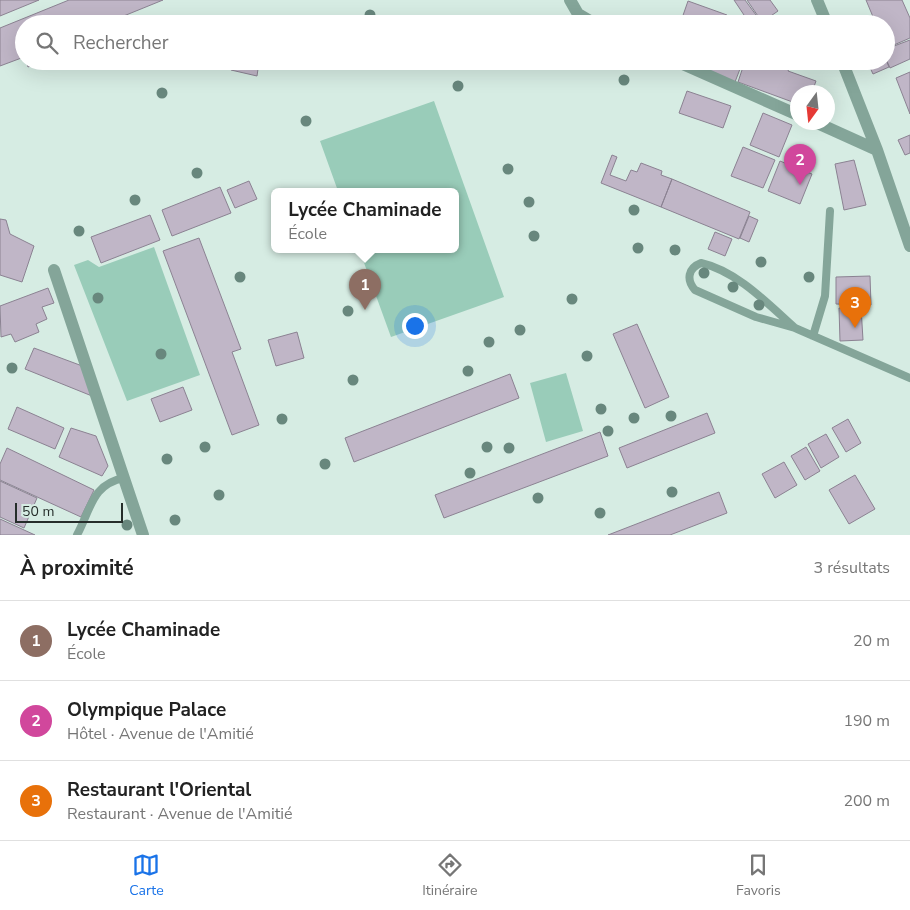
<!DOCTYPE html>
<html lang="fr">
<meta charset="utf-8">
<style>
:root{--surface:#fff;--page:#f2f2f2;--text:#222;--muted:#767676;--line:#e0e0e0;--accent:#1a73e8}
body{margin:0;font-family:"Nunito Sans",sans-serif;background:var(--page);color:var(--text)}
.compass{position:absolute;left:790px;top:85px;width:45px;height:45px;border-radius:50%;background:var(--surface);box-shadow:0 5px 20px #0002;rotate:195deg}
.scale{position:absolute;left:15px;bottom:12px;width:108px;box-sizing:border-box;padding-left:5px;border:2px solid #252d2a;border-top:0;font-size:14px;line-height:18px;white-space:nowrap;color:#252d2a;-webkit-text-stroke:4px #d6ece3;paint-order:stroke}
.you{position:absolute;left:414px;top:325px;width:18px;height:18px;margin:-12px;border:4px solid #fff;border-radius:50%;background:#1a73e8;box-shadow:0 0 0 8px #1a73e833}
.badge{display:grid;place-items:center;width:32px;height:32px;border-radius:50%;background:var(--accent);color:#fff;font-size:16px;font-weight:700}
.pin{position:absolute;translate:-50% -41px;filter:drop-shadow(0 1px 2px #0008)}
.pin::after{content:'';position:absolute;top:26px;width:18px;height:15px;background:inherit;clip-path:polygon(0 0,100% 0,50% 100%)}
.popup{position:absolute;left:271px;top:188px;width:188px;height:65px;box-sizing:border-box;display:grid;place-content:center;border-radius:8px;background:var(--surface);filter:drop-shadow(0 1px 4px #0005);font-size:16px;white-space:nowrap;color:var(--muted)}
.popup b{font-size:19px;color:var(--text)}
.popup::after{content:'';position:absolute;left:50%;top:100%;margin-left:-10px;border:10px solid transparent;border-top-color:var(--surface)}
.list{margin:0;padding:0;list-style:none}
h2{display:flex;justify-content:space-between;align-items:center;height:65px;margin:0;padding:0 20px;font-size:21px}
h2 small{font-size:16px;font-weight:400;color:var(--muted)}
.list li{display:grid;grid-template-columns:32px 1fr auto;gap:15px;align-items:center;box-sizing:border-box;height:80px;padding:0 20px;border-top:1px solid var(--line)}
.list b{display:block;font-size:19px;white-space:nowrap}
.list p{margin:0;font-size:16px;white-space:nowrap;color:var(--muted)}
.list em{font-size:16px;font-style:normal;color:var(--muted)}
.icon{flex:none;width:28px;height:28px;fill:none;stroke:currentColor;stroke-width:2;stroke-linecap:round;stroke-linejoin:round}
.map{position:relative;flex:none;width:910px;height:535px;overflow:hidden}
.search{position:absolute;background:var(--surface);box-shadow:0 5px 20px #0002;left:15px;right:15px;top:15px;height:55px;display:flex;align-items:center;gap:12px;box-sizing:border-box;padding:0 18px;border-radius:28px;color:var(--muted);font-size:19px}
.sheet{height:305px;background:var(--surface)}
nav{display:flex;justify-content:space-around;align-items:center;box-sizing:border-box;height:70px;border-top:1px solid var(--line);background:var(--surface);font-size:14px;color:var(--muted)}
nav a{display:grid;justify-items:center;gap:2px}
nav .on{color:var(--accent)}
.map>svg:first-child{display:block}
</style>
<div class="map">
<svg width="910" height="535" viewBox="0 0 910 535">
<rect width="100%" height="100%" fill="#d6ece3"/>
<path fill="#99ccb9" d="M434,101L504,297L391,337L359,249H455V191H338L320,141Z
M154,247L200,375L127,401L74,265L88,260L99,267Z
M566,373L583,431L546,442L530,383Z"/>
<path fill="#c0b6c7" stroke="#8b8292" d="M0,0H39L0,16Z
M69,0H163L104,24H24V57L0,66V28Z
M734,0H745L756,15L748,21Z
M747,0H770L778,11L762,22Z
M866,0H902L910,18V38L887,48L886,24H876Z
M688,1L727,15L724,24H680Z
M283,16L284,24H257L256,19Z
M863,18L866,24H851V23Z
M910,40V59L890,68L886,59V49Z
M886,60L889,67L873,74L867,61Z
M26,61H42L28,67Z
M711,61H743L735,82L707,72Z
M745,61H792L788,71L816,81L812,92H798V104L738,82Z
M232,63L258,69L257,76L231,70Z
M910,72V114L896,78Z
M687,91L731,106L723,128L679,113Z
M763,113L792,125L779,157L750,145Z
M910,135V153L905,155L898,140Z
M743,147L775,160L763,188L731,176Z
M612,155L617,157L610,175L626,181L631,170L637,172L641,163L662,171L661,175L672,179L661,207L601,183Z
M854,160L866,205L844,210L835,164Z
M780,161L812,174L800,204L768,191Z
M672,179L750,212L739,239L661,207Z
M249,181L257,199L235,208L227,190Z
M220,187L231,213L172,236L162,210Z
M150,215L160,240L101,263L91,237Z
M749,216L758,220L749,242L740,238Z
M0,219L6,220L10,234L34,246L22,282L0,275Z
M715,232L732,239L725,256L708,249Z
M199,238L241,349L232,352L259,425L232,435L163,251Z
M870,276L871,305L836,304V277Z
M48,288L54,303L42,307L47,319L36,324L39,332L15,342L11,334L1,337L0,306Z
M861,307L863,340L840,341L839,308Z
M637,324L669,397L645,408L613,334Z
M297,332L304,358L276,366L268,340Z
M34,348L85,367L92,396L25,369Z
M510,374L519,398L354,462L345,438Z
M183,387L192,410L160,422L151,399Z
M17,407L64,428L55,449L8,429Z
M707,413L715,433L627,468L619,448Z
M848,419L861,443L846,452L832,428Z
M71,428L96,436L108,466L102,476L59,457Z
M600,432L608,456L444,518L435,495Z
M826,434L839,457L821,468L808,444Z
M806,447L820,471L805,480L791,456Z
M7,448L94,490L81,517L0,480V464Z
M784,462L797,485L775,498L762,474Z
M855,475L875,509L849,524L829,490Z
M0,481L37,498L24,528L0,517Z
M719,492L727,513L670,535H608Z
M0,519L35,535H0Z"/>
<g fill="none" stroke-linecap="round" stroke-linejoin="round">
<path stroke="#84a599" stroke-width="8" d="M795,328C768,304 737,271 701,263C688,268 686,280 695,290L756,317L795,328L910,378
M813,336L825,296L830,211
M77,535C91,509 92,484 124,478"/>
<path stroke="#84a599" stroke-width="12" d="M570,0L578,14L595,24
M817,0L827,24
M676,61L798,115
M842,61L877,150L910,246
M815,122L877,150
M54,270L143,535"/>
</g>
<g fill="#68877d">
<circle cx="370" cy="15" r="5.5"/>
<circle cx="624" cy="80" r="5.5"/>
<circle cx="458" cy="86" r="5.5"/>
<circle cx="162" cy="93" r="5.5"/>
<circle cx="306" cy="121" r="5.5"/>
<circle cx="508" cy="169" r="5.5"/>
<circle cx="197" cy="173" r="5.5"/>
<circle cx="135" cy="200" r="5.5"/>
<circle cx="529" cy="202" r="5.5"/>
<circle cx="634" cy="210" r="5.5"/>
<circle cx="79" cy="231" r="5.5"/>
<circle cx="534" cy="236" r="5.5"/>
<circle cx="638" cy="248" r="5.5"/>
<circle cx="675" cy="250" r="5.5"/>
<circle cx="761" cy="262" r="5.5"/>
<circle cx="704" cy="273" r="5.5"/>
<circle cx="240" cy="277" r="5.5"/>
<circle cx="809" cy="277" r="5.5"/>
<circle cx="733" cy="287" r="5.5"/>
<circle cx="98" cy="298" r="5.5"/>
<circle cx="572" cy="299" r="5.5"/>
<circle cx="759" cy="305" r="5.5"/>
<circle cx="348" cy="311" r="5.5"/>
<circle cx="520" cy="330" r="5.5"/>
<circle cx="489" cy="342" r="5.5"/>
<circle cx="161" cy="354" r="5.5"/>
<circle cx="587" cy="356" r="5.5"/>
<circle cx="12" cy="368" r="5.5"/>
<circle cx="468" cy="371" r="5.5"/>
<circle cx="353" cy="380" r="5.5"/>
<circle cx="601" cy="409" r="5.5"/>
<circle cx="671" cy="416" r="5.5"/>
<circle cx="634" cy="418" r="5.5"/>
<circle cx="282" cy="419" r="5.5"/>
<circle cx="608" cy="431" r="5.5"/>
<circle cx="205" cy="447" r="5.5"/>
<circle cx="487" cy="447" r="5.5"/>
<circle cx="509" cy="448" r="5.5"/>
<circle cx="167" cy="459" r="5.5"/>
<circle cx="325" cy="464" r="5.5"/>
<circle cx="470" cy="473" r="5.5"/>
<circle cx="672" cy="492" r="5.5"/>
<circle cx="219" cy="495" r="5.5"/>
<circle cx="538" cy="498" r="5.5"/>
<circle cx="600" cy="513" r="5.5"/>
<circle cx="175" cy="520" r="5.5"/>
<circle cx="127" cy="525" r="5.5"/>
</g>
</svg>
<svg class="compass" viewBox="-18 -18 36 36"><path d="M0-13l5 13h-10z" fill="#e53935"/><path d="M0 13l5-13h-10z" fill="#767676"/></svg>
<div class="scale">50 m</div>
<div class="you"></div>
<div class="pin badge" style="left:365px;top:310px;background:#8d6e63">1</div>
<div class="popup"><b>Lycée Chaminade</b>École</div>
<div class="pin badge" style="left:800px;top:185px;background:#d1479c">2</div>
<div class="pin badge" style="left:855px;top:328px;background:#e8710a">3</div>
<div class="search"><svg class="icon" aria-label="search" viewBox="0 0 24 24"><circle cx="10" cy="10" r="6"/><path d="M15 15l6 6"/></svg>Rechercher</div>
</div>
<section class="sheet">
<h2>À proximité<small>3 résultats</small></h2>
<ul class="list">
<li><span class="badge" style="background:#8d6e63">1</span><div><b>Lycée Chaminade</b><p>École</p></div><em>20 m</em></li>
<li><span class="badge" style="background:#d1479c">2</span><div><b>Olympique Palace</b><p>Hôtel · Avenue de l'Amitié</p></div><em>190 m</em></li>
<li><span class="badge" style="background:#e8710a">3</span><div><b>Restaurant l'Oriental</b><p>Restaurant · Avenue de l'Amitié</p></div><em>200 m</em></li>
</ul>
</section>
<nav>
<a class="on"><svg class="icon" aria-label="map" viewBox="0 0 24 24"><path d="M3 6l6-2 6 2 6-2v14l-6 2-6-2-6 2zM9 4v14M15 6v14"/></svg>Carte</a>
<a><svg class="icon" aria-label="directions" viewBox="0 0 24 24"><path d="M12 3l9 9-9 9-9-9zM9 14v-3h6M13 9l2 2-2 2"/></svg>Itinéraire</a>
<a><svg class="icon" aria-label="saved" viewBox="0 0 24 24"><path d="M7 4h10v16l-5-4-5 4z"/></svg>Favoris</a>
</nav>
